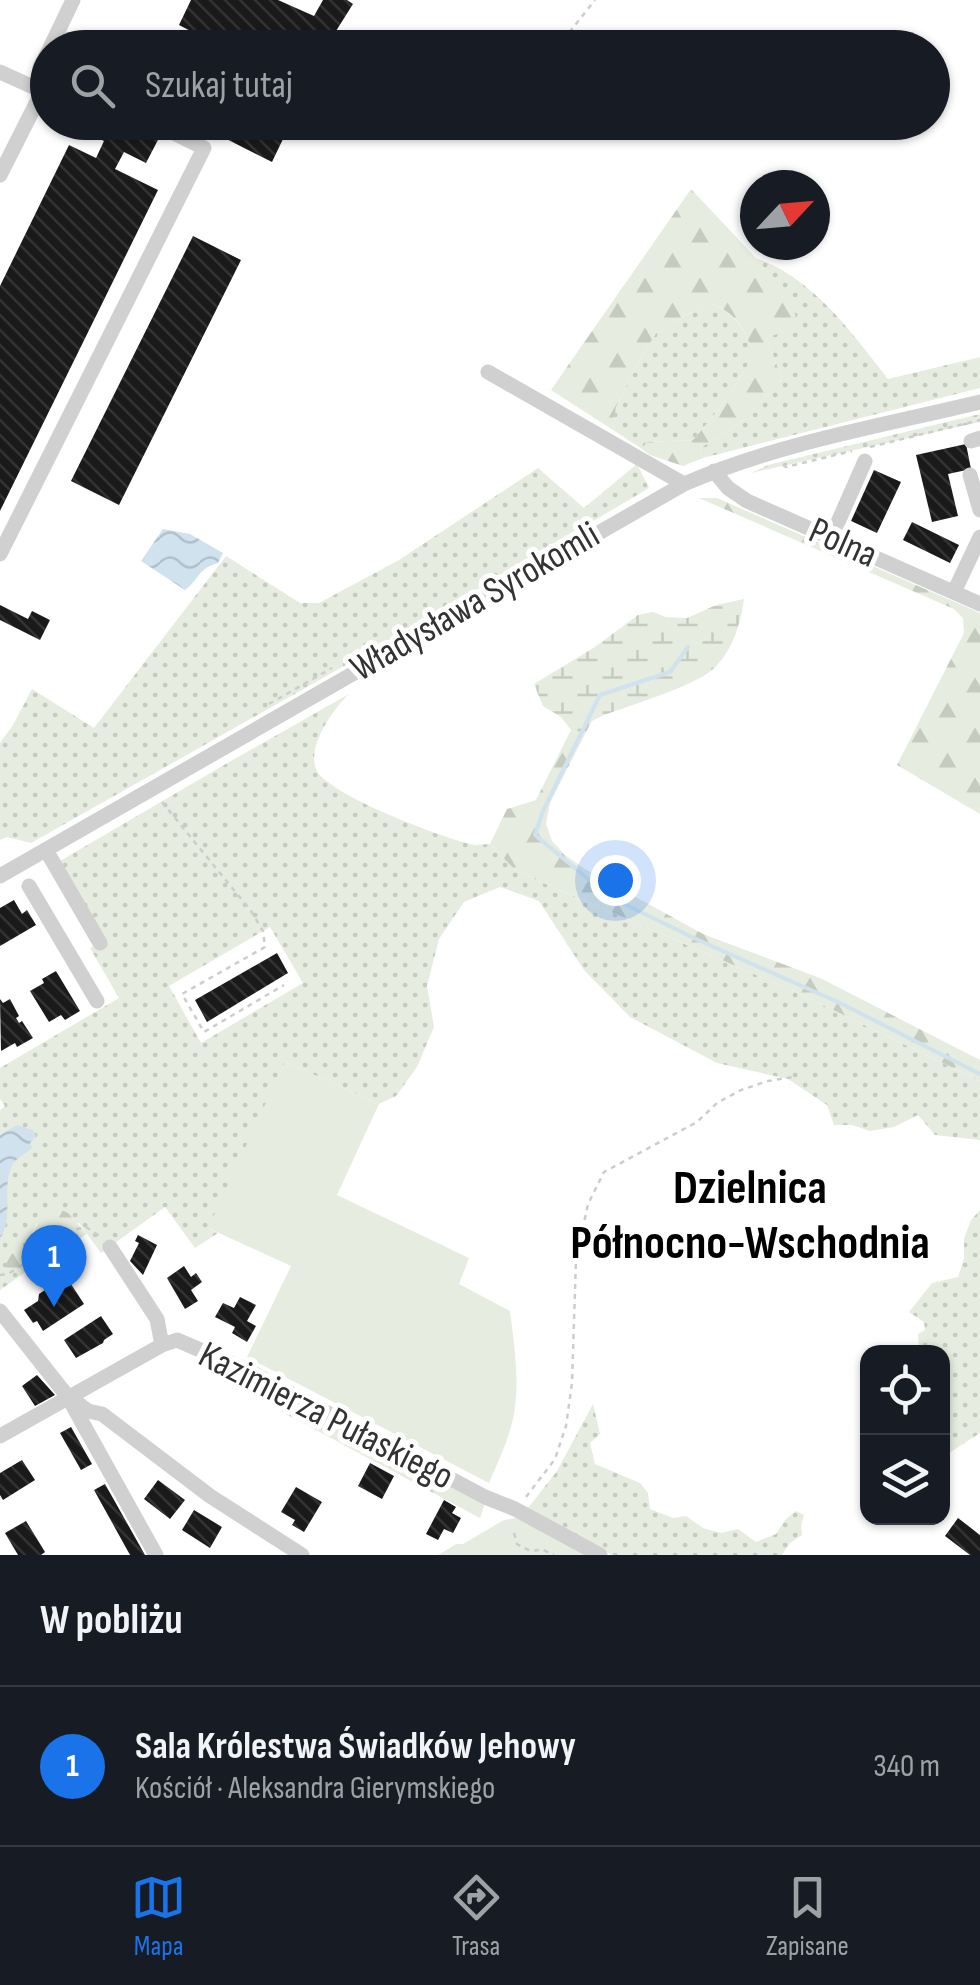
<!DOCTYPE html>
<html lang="pl">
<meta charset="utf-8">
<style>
:root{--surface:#171b24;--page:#242831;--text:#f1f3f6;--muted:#9ea1a6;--line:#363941;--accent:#1a73e8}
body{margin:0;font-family:"Sofia Sans Condensed",sans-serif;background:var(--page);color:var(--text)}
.controls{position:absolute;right:30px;bottom:30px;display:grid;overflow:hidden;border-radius:20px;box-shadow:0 2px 8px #0004}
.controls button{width:90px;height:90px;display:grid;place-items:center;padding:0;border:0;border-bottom:2px solid var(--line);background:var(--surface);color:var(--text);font:50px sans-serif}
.compass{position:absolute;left:740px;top:170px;width:90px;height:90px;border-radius:50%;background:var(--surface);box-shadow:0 2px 8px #0004;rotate:64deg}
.you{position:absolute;left:615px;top:880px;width:35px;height:35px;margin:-25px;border:8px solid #fff;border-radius:50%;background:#1a73e8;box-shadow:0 0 0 15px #1a73e833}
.badge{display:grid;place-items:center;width:65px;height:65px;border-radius:50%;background:var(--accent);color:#fff;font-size:32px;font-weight:700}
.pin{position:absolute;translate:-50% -82px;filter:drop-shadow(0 2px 5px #0008)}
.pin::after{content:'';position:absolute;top:52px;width:35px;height:30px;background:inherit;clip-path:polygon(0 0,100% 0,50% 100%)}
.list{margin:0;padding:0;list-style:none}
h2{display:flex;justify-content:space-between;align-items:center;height:130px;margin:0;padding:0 40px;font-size:42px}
h2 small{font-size:32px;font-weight:400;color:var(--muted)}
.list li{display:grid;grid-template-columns:65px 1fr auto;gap:30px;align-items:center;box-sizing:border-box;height:160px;padding:0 40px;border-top:2px solid var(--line)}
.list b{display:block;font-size:38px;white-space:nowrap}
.list p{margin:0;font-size:32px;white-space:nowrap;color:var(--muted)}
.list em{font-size:32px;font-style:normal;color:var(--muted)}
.icon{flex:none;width:55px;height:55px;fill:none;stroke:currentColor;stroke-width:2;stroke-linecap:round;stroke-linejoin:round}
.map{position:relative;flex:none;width:980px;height:1555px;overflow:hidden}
.search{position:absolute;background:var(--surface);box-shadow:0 2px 8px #0004;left:30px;right:30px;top:30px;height:110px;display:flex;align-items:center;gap:25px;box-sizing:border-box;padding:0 35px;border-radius:55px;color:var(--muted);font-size:38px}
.sheet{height:290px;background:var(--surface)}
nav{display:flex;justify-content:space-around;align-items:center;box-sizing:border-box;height:140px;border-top:2px solid var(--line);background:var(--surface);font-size:28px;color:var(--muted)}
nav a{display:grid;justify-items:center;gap:5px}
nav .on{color:var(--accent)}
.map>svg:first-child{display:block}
</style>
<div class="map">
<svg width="980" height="1555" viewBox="0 0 980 1555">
<defs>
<pattern id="grass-dots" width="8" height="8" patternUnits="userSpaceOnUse" patternTransform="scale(2.5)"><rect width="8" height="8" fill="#e6ecdf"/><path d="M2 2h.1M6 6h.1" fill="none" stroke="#c6cbc0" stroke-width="1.8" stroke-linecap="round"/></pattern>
<pattern id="forest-firs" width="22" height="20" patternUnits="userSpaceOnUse" patternTransform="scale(2.5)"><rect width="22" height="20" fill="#e6ecdf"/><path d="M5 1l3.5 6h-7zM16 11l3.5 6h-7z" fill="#c6cbc0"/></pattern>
<pattern id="wetland-marsh" width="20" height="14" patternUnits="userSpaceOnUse" patternTransform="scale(2.5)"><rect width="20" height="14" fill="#e6ecdf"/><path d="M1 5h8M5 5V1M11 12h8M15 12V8" fill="none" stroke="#c6cbc0"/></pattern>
<pattern id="water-waves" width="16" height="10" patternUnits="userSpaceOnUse" patternTransform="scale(2.5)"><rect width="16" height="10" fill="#cfe2ee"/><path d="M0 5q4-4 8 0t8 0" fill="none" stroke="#b2c2cd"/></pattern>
<pattern id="building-back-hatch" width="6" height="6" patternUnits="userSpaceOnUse" patternTransform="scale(2.5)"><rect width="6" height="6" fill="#1a1a1a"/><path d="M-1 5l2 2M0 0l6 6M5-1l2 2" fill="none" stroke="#333"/></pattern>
</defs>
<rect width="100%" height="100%" fill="#fff"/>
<path fill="url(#grass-dots)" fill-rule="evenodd" d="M756,258C813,278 852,333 888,379L980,357V388L703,458L700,448L738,425L782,379L767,338L783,291L754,268Z
M713,304C739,317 742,327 754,353C738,385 717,413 693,440L647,442L642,449L613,430L616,407L634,370L656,333L687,314Z
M980,414V422L751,473L768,465Z
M637,464L649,488L443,610L31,843L7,837L0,840V743L13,725L32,689L94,728L226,556L300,603H319L399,560L538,468L584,508Z
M349,694C333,709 307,746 316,769C325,794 447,840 475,845C478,845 487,844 490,844L516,871L796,992L980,1081V1140L935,1135L918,1115L894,1127L870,1131L852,1125H834L827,1105L788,1079L717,1063L630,1017L584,970L539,901L500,887L464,902L439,939L427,986L434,1027L417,1067L396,1096L379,1104L285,1062L209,1229L218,1233L195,1248L165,1207L101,1253L79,1223H37L27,1244L7,1257L17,1269L24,1273L0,1290V1110L5,1106L0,1099V1068L119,998L90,948L106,940L60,861L224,765ZM270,927L303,983L201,1043L169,986Z
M980,1210V1433L943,1457L942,1352H928L919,1346L918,1334L925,1330L924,1322L909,1312L932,1283L958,1277L964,1259V1239L971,1220Z
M593,1404L600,1434L590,1443L595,1464L640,1483L648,1493L650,1509L673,1518L686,1516L703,1528L721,1533L738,1529L756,1542L776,1534L785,1520L796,1511L804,1515L801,1526L802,1535L790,1543L782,1555H612L528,1508L557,1471Z"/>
<path fill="url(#forest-firs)" d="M691,189L756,258L755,268L783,291L796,316L782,332L767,338L782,379L738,425L700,448L703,458L683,466L650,455L642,449L647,442L693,440C717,413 738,385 754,353C742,327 739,316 713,304L687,314L656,333L634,370L616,407L613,430L551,390Z
M699,498H717L980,613V814L897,765L964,633L963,618L954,609Z
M571,730L584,736L550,803L546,824L552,841L565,855L585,869L703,934L820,978L980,1060V1081L796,992L516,871L490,844L507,809L536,800Z
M55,1207L68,1213L87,1234L24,1273L17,1269L6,1268L7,1257L27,1244L45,1210Z
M269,1388L485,1503L480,1518L275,1408L261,1395Z"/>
<path fill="url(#wetland-marsh)" d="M744,599C741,623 732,653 712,670C692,687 630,705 602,716L592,721L584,736L571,730L561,717L543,706L534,684L595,647L638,615L653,612L666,617L687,618L716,605Z"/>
<path fill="#e6ecdf" d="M285,1062L379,1104L337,1195L469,1258L459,1284L510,1311C514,1343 519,1376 515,1407C512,1434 499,1459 489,1483L247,1357L291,1266L208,1228Z
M516,1518L594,1555H438L456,1544H463L504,1520Z"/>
<path fill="url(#water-waves)" d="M163,529L190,534L223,553L218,563C197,569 201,578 185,590L141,561Z
M17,1125L33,1130L36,1136L30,1143L32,1148C26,1154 17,1157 13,1164C0,1186 15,1218 0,1238V1135Z"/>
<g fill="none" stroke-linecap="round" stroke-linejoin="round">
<path stroke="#cfe2ee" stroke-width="4" d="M688,647L670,672L600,695L543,811L535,835L610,897L698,940L838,1002L980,1074"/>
</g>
<path fill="url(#building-back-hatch)" d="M191,0H278L314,16L323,0H347L353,4L336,31L371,48H223L179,25Z
M82,122H128L159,138L146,163L124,152L115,169L158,190L0,511V286L69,145L96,158L104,141L79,129Z
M193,122H250L283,139L272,162Z
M193,236L241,260L119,505L71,481Z
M966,444L971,469L948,474L958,516L932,522L916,455Z
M874,470L901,482L877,533L851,521Z
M912,522L959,545L950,563L903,540Z
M0,605L28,619L32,611L50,620L40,640L0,620Z
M14,900L22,914L27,910L36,925L0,946V908Z
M277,953L288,973L207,1022L195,1000Z
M56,971L80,1011L65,1020L61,1015L49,1022L30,991L44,983L42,979Z
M0,999L3,1003L10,999L19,1016L16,1018L19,1023L22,1021L33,1038L17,1047L15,1043L1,1051Z
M138,1235L157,1245L143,1275L130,1261L139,1243L135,1241Z
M184,1266L191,1277L196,1273L202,1282L191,1290L198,1301L185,1309L167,1278Z
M69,1281L84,1304L43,1331L37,1321L33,1323L24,1310L38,1301L39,1294L51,1286L54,1291Z
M240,1297L256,1305L247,1321L256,1326L247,1342L232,1333L235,1327L215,1317L223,1303L234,1308Z
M101,1316L113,1334L104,1340L103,1343L76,1358L64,1340Z
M37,1375L55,1395L35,1406L22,1386Z
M71,1427L92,1464L81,1470L60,1433Z
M22,1460L35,1480L3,1500L0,1495V1473Z
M370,1463L394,1476L382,1499L358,1486Z
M158,1480L185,1500L170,1519L144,1499Z
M105,1484L145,1555H130L94,1490Z
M296,1487L322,1502L304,1532L292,1525L295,1520L281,1512Z
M444,1500L456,1507L452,1513L461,1518L453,1533L444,1529L438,1540L426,1534Z
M194,1510L222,1527L210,1548L182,1530Z
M958,1518L980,1535V1555H970L945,1536Z
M26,1521L45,1552L41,1555H18L5,1533Z"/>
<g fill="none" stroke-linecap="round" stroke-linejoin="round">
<path stroke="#cdcdcd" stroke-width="2.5" stroke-dasharray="5 5" stroke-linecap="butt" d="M557,48L595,0
M486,139L499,122
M870,447L980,420
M783,465L786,467L852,451
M269,704L332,668
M162,802L251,911L263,931L265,947L182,994L204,1032L284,985
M0,1275L8,1274L40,1253L52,1248L77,1229L86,1227L101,1237
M526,1497L555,1459L566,1426L572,1383L576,1260L588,1204L604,1172L697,1122L717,1103L741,1090L768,1081L793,1077
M514,1533L517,1544C526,1549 531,1553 541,1549L554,1555"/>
<path stroke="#d0d0d0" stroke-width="15" d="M50,48L73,0
M48,52L40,67L48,71
M0,72L42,91
M0,175L48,80
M488,372L684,484
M971,441L980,438
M714,471L728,488L747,501L980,604
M970,475L980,510
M831,538L865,461
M0,554L204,148L152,122
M954,592L980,537
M46,850L100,943
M0,876L684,484C778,443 881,426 980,402
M29,886L97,1001
M110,1247L157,1319L162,1345
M0,1311L68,1397L156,1555
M72,1399L88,1411L102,1414L210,1496L302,1555
M0,1436L162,1345L177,1340L249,1371L485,1497L515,1509L600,1555"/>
</g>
<g text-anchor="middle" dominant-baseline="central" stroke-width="10" stroke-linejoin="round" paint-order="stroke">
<g font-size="38" fill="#333" stroke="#fff">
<text transform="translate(843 543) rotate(24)">Polna</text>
<text transform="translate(475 602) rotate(-30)">Władysława Syrokomli</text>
<text transform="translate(326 1416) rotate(27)">Kazimierza Pułaskiego</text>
</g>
<g font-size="48" font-weight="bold" fill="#000" stroke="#fff">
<text x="750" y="1188">Dzielnica<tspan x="750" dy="55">Północno-Wschodnia</tspan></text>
</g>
</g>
</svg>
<div class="controls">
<button><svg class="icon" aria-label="locate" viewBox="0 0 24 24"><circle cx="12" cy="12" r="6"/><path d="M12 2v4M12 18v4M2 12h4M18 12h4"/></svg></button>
<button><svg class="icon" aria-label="layers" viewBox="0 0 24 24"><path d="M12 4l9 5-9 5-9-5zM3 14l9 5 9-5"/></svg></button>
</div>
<svg class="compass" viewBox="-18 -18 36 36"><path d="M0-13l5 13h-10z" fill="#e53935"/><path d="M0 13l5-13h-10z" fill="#9ea1a6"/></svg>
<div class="you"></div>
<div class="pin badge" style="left:54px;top:1307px">1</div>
<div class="search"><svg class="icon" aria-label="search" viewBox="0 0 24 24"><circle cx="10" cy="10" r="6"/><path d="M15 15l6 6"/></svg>Szukaj tutaj</div>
</div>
<section class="sheet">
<h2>W pobliżu<small></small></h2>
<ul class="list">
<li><span class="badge">1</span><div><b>Sala Królestwa Świadków Jehowy</b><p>Kościół · Aleksandra Gierymskiego</p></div><em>340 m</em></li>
</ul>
</section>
<nav>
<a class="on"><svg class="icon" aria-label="map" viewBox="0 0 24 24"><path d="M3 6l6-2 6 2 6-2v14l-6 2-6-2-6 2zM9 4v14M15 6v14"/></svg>Mapa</a>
<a><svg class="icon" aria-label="directions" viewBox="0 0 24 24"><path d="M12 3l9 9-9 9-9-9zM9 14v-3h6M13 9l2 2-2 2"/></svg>Trasa</a>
<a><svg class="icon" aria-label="saved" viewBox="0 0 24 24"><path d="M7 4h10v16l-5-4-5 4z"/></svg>Zapisane</a>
</nav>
